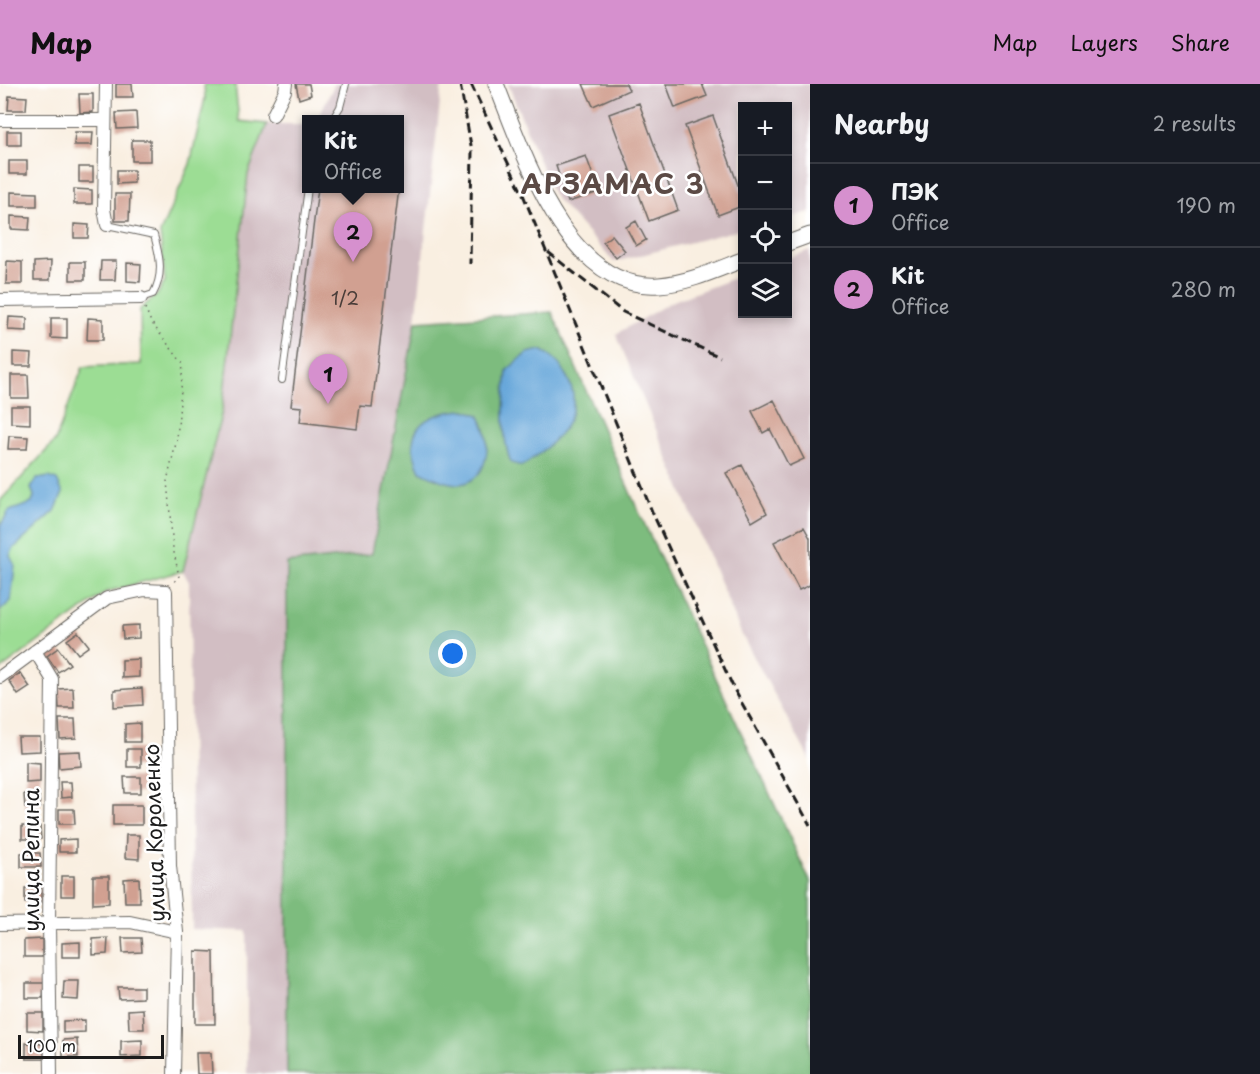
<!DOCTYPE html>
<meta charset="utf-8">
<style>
:root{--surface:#171b24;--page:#242831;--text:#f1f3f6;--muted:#9ea1a6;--line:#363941;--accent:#d690ce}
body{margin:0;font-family:"Playpen Sans",sans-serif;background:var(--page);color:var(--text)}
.controls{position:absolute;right:18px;top:18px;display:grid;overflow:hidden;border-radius:0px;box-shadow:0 3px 9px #0003}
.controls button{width:54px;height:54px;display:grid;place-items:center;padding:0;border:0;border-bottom:2px solid var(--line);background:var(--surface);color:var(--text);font:30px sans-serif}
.scale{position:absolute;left:18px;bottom:15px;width:146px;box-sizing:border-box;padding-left:6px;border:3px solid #1c1c1c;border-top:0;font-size:16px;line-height:21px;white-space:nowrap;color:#1c1c1c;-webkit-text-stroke:4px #fff;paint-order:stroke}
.you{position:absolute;left:453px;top:570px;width:21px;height:21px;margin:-15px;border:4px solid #fff;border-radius:50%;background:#1a73e8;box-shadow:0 0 0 9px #1a73e833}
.badge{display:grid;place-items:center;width:39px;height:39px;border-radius:50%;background:var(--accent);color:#111;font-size:20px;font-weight:700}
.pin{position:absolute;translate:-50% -50px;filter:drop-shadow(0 2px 3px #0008)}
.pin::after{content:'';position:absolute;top:32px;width:21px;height:18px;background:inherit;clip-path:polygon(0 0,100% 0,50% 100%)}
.popup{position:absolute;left:302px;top:31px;width:102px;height:78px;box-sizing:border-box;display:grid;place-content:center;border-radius:0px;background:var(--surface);filter:drop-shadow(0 2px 4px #0005);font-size:20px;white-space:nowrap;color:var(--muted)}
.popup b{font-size:22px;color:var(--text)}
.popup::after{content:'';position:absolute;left:50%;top:100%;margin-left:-12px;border:12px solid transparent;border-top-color:var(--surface)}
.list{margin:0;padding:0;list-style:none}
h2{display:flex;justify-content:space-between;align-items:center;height:78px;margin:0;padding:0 24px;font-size:26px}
h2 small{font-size:20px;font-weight:400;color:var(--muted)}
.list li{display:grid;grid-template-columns:39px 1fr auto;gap:18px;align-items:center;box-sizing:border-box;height:84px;padding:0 24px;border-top:2px solid var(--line)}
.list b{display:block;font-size:22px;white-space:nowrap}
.list p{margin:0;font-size:20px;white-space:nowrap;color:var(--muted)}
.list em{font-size:20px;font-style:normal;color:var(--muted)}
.icon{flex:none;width:33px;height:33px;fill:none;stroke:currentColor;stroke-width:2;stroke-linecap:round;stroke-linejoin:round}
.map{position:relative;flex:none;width:810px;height:990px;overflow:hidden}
header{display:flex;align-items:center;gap:36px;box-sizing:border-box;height:84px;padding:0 30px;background:var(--accent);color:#111}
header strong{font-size:28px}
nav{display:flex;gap:33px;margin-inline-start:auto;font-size:21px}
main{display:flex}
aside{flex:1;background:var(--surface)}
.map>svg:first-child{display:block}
</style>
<header>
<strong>Map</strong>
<nav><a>Map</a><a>Layers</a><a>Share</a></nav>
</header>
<main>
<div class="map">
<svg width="810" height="990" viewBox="0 0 810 990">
<rect width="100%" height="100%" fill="#fff"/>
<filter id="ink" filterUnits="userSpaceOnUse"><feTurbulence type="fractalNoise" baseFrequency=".0167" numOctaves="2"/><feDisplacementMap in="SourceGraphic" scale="12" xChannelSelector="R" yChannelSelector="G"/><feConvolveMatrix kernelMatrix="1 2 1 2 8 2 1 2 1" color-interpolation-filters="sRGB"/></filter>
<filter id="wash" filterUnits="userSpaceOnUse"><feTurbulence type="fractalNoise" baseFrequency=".008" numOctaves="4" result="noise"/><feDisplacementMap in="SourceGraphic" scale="24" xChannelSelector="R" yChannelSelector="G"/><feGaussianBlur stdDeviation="1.35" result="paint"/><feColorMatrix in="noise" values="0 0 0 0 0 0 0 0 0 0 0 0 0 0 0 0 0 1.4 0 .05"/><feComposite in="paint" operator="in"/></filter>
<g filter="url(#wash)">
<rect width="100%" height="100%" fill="#f9efe1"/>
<path fill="#d2bec3" d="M335,0H442L416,237L372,470L287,480V990H247V847L192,845L189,498L183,487L222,327L248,90L267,40H306V104H400V36L317,35Z
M508,0H810V128L788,134V22H742V145L614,178L553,111Z
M810,166V676L742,551L616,250L671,218L742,191V230H788V174Z"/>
<path fill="#9cdd94" stroke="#5c7c58" stroke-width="1.5" d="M204,0H235L239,37L267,40L248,90L222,327L183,487L106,508L0,586V417L55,357L83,283L141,280L140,225L157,211L165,197L160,149L190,80L205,14Z"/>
<path fill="#7dbc7e" stroke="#4c6c4d" stroke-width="1.5" d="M552,228L633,415L810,797V990H287V479L372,470L416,237Z"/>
<path fill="#67a7da" stroke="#42627b" stroke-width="1.5" d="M541,266C552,271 558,277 564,288C591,329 555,360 522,382L511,379C500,350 504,317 507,286L527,269Z
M466,326L479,331C491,350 492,390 465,399C450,403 433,393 420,387C400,345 425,328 466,326Z
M49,393L57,396L63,409L55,427L13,465L10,472L15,481L11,517L0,527V442L9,427L32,419L34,412L31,404L37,395Z"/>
<g id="blocks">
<path fill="#d1a091" d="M116,0H132L133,13H116Z
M296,0H309L311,11L299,15Z
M583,0H626L629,6L593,22Z
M666,0H702L707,12L675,24Z
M79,10H93V28L80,29Z
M9,12L27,13L26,26H8Z
M639,19L678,126L649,137L609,30Z
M136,28L137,44L117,45L116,29Z
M713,32L742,112V122L718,131L685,42Z
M7,47H21V61H7Z
M75,48H93L92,61H74Z
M132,56H150V77H132Z
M586,72L599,108L568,118L556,82Z
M9,77H27V90H9Z
M79,83H93V98H79Z
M117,86H134V99L117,100Z
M318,104H399L372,323L360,322L357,345L300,338L302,323L291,322Z
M74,105L92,106V120H74Z
M11,108L37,109V122H11Z
M115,110H130L129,137H115Z
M11,132L30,133L29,146L11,145Z
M636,137L646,156L636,162L626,143Z
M74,140L89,141L88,154H74Z
M612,151L625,167L616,174L603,158Z
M7,177L22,178V200H6Z
M51,177L50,196H34V178Z
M101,177H116L115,196H100Z
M70,178H85V196H70Z
M127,179L141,180L140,198L127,197Z
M9,233L27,234V247L8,246Z
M51,234H67V255L51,254Z
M88,234L103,235V256H87Z
M13,268L32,269L31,282H13Z
M11,291H28L29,314H11Z
M774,316L804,375L789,382L770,345L763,349L752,327Z
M11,322H30V340L11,339Z
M9,352L28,353L27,365H8Z
M742,381L767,429L752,438L726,389Z
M804,443L810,454V501L799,506L774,458Z
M139,541V554L123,555L122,542Z
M78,548L89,562L78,570L67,556Z
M58,564L70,580L58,588L47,572Z
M139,575V593L122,594V576Z
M20,589L30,603L18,611L9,597Z
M73,604L74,624H59L58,605Z
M142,604L143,621L114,623V606Z
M59,635H75L76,654L60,655Z
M140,639V658H125V640Z
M18,653H40V667L19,668Z
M127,665H141V683H127Z
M80,667L81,682L59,684L58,668Z
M26,678L40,679V698L26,699Z
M124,693H141V709H125Z
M60,698H71L72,713L61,714Z
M39,709L40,724H25L24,710Z
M113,721H142V741H113Z
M59,725H74L75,740H59Z
M22,742H40L41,755H22Z
M126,751H139V775L125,774Z
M76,755V768H59V756Z
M21,769H40L41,783H21Z
M61,792H74V812H61Z
M93,792H109V819L93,820Z
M139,794L140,818H125L124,795Z
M25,804H41V818L25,819Z
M108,854L107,870L93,871V855Z
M122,854H141L142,868L123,869Z
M42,855V873H24V856Z
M80,858V873H62V859Z
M195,867L214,868L215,940H195Z
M64,897H79L78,916L63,915Z
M26,899H44L43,914H26Z
M118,903H143V914L119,915Z
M143,925L144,945H129L128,926Z
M27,929H43V947L27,946Z
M85,936V948L63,949V937Z
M77,955L78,973H63V956Z
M142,956V972L121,973V957Z
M26,959L44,960V975H26Z
M196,969H211L212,990H197Z"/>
</g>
</g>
<g filter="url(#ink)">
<use href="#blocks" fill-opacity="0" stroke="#696661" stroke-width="1.5"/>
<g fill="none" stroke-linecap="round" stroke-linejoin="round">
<g stroke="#696661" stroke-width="8">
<path id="service" d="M332,36L340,23L346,0
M107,141L154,151C160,173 164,190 153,210L141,214
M282,296L308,104"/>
</g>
<g stroke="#696661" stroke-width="14">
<path id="minor" d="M106,0L104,125L107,141
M273,31L285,7L286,0
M0,36H105
M0,216L141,214
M35,567L52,595L49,839L51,990
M0,593L107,514L145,506L166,507L170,782L177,848L174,990
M0,840L130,838L177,848"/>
</g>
<g stroke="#696661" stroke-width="17">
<path id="tertiary" d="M496,0C523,67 567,208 659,201C688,199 716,186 742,176
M788,159L810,151"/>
</g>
<path stroke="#696661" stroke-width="1.5" stroke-dasharray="1.5 4.5" stroke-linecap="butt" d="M145,224L151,238L183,280L177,355L167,397L173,464L179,492L174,498"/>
<use href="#service" stroke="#fff" stroke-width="6"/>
<use href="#minor" stroke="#fff" stroke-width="12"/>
<use href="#tertiary" stroke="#fff" stroke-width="15"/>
<path stroke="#1c1c1c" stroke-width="3" stroke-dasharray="9 4.5" stroke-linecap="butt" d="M460,0L472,67L470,180
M471,0L524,113L653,430L734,605L810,741
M548,168L623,228L720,273"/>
</g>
</g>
<g text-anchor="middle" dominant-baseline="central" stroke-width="5" stroke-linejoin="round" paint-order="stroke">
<g font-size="18" fill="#493d39">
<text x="345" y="213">1/2</text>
</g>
<g font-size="21" fill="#1c1c1c" stroke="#fff">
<text transform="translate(153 749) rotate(-92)">улица Короленко</text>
<text transform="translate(30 776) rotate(-90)">улица Репина</text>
</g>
<g font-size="27" font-weight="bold" letter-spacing="1.5" fill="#5b4a45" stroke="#fff">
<text x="613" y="98">АРЗАМАС 3</text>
</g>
</g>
</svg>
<div class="controls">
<button>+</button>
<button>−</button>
<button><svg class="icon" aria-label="locate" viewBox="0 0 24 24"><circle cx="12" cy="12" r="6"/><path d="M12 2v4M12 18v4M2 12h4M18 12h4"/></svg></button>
<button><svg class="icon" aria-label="layers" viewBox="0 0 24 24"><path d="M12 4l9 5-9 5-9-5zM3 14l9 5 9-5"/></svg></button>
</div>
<div class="scale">100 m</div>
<div class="you"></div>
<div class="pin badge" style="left:328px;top:320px">1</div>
<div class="pin badge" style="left:353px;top:178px">2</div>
<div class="popup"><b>Kit</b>Office</div>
</div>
<aside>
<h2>Nearby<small>2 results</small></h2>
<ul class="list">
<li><span class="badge">1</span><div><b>ПЭК</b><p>Office</p></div><em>190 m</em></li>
<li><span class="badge">2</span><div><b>Kit</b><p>Office</p></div><em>280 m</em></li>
</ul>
</aside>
</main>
